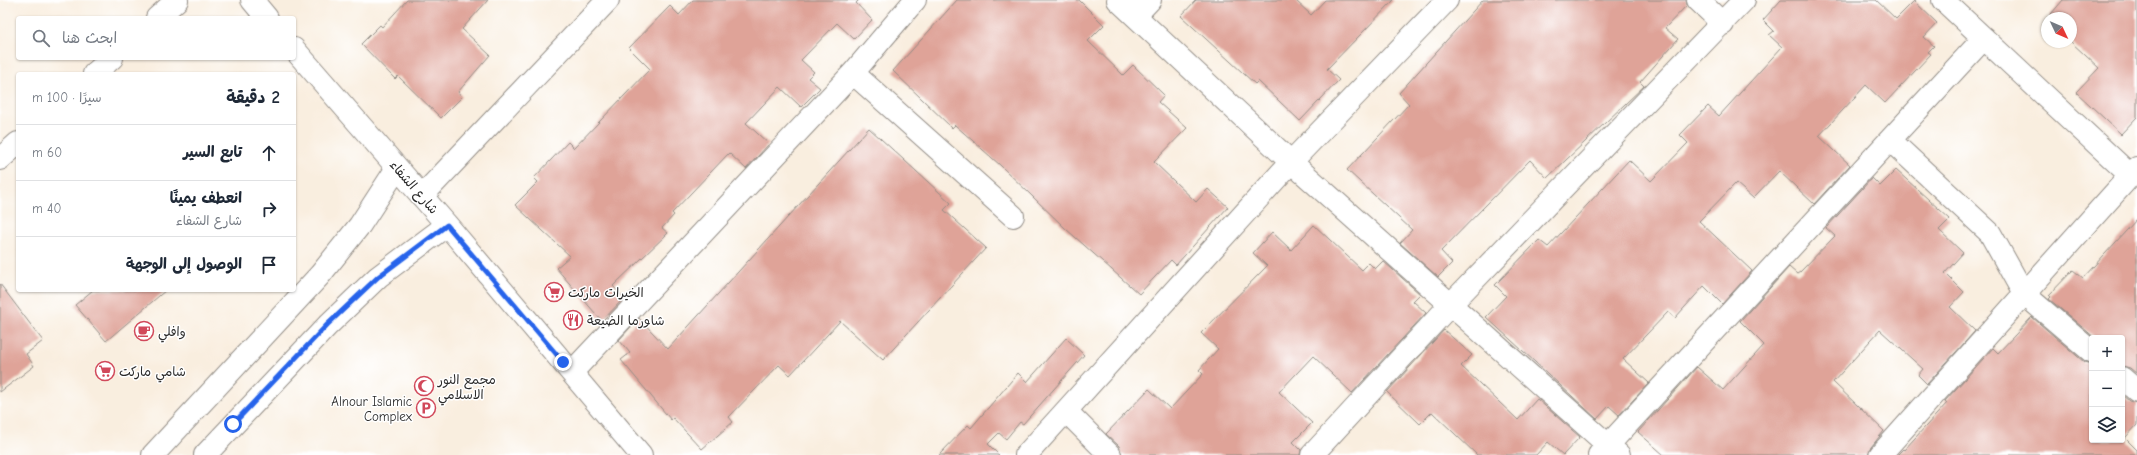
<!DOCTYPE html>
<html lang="ar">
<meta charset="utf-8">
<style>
:root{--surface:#fff;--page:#f2f2f3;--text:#1f2937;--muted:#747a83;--line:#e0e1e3}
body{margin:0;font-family:"Comic Neue","Playpen Sans Arabic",sans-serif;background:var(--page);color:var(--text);direction:rtl}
.controls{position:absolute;right:12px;bottom:12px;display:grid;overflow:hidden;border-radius:4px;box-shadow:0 1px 3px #0004}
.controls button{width:36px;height:36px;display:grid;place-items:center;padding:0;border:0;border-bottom:1px solid var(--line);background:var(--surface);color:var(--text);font:20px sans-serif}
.compass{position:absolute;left:2041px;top:12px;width:36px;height:36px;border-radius:50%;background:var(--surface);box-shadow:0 1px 3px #0004;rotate:134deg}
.stop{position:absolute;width:12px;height:12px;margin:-9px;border:3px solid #2563eb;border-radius:50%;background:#fff}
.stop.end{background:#2563eb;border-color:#fff;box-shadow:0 1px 4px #0008}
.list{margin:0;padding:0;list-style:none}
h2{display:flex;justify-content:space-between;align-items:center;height:52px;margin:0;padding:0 16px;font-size:17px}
h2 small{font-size:13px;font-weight:400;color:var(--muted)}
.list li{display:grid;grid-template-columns:26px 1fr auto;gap:12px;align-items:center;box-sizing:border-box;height:56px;padding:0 16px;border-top:1px solid var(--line)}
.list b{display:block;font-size:15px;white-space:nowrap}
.list p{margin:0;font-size:13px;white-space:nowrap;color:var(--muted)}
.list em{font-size:13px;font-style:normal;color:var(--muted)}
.icon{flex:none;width:22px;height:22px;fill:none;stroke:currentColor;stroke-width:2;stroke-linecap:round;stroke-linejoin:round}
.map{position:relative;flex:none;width:2137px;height:455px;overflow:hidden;direction:ltr}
.search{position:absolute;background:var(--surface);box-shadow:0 1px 3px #0004;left:16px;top:16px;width:280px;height:44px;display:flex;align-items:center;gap:10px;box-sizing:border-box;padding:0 14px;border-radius:4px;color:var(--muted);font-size:15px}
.panel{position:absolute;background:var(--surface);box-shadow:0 1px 3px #0004;left:16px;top:72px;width:280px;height:220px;border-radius:4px;direction:rtl}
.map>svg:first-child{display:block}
</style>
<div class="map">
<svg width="2137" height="455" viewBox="0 0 2137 455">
<rect width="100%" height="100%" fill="#fff"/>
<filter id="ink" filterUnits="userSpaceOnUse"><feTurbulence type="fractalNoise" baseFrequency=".025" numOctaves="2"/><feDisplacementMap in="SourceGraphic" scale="8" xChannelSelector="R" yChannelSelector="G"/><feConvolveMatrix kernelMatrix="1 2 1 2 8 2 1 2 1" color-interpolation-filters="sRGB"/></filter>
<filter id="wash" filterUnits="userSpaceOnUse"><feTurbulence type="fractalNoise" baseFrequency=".012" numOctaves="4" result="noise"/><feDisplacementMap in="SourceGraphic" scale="16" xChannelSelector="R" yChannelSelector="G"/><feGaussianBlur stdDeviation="0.9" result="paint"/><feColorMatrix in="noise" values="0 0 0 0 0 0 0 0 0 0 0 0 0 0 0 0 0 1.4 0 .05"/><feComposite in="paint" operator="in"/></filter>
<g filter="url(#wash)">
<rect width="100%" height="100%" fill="#f9eedf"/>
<g id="blocks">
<path fill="#dfa398" d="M407,0H488L462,29L490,55L458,92L462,97L441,118L398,76L395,79L361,44L380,25L382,27Z
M693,0H859L856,3L872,20L854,39L837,23L801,60L814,72L808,78L820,88L801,107L780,87L746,123L769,144L746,169L729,153L672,213L674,215L662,228L668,233L613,286L624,298L602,321L556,268L570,256L515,205L538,182L534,178L568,142L574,148L650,69L629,48L670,6L679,15Z
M957,0H1079L1104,25L1088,41L1123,75L1133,65L1164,95L1158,102L1187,128L1154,162L1196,202L1208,189L1228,207L1176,265L1171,260L1139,294L1066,229L1000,165L955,125L952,128L893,71Z
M1196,0H1295L1311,15L1325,0H1394L1327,69L1339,80L1300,121L1258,81L1255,84L1181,16Z
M1483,0H1686L1687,5L1665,28L1678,39L1640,82L1644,86L1547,178L1530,160L1441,251L1452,263L1438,277L1400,243L1412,230L1347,170L1409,104L1399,93Z
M1781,0H1876L1896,19L1914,1L1937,23L1924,37L1934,46L1928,52L1931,54L1885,103L1866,85L1819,136L1850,165L1814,204L1779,171L1753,198L1736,183L1699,221L1752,271L1722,304L1704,286L1675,318L1668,312L1623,359L1649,383L1619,415L1609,406L1597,419L1486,317L1506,296L1495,285L1539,240L1548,247L1629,160L1651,181L1688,143L1680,135L1708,106L1719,116L1782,47L1769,35L1774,31L1763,20Z
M2063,0H2137V117L2121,134L2076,92L2099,68L2071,42V18H2051V14Z
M869,128L951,203L944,210L986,248L883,360L840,321L790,375L779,365L729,417L733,422L702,449L673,418L671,420L621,360L630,353L619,340L639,318L668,349Z
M1896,170L1950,219L1939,230L1963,253L1945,273L1964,292L1950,307L1975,331L1927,384L1918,375L1923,369L1880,330L1833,382L1884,431L1871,447L1868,455H1664L1638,432L1697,367L1723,390L1764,345L1740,321L1789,267L1797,274L1800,272L1835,236L1826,228L1872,178L1880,186Z
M2137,219V374L2130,368L2122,366V338H2095L2049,299L2051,297L2049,295L2073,270L2083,278Z
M1314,225L1362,270L1369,263L1375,269L1383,261L1420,294L1413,301L1426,313L1352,393L1313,356L1279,392L1312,423L1293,442L1301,450L1300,455H1122L1119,446L1106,434L1149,389L1170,409L1203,374L1199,370L1218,349L1201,333L1267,266L1253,253L1272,232L1291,250Z
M0,284L43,341L26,354L34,366L0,392Z
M93,290H166L106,341L75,305Z
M2032,317L2084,362L2092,364V440H2122V395L2129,401L2137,403V425L2125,438L2137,450V455H1897L1903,449L1904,450L1947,403L1945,401L1993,348L1998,353Z
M1444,330L1472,355L1461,366L1518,420L1537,399L1580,437L1563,455L1548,442L1536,455H1477L1432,412L1420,424L1387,392Z
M1066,338L1084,355L1023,424L1020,422L1006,439L999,433L988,444L999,455H939L968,425L971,428L1018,373L1027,382Z"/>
</g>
</g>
<g filter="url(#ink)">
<use href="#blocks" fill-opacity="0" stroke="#928c85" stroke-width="1"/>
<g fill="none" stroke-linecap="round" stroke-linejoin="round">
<g stroke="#928c85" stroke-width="24">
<path id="minor" d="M1118,0L1291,162L1619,455
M1698,0L1723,24
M1943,0L2130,175
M1135,16L1150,0
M157,18L177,0
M853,73L1013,216
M94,74L112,58
M1890,140L1990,233L2024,294L2092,352
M0,159L18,143
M422,196L608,0
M572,372L853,73L915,0
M2122,378L2137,391
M1067,412L1110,455
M1026,455L1291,162L1447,0
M1312,455L1450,305L1744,0
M1599,455L1984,38
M1880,455L2137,168"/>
</g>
<g stroke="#928c85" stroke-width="24">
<path id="tertiary" d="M252,0L267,18
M294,49L447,225L641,455
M153,455L320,275L360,225L397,168
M205,455L328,325L378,277L447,225"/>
</g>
<use href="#minor" stroke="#fff" stroke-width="22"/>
<use href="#tertiary" stroke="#fff" stroke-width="22"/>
</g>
</g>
<g fill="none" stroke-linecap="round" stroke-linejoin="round" filter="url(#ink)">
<path stroke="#2563eb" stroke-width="5" d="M233,424L328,324L378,277L447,225L563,362"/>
</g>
<defs>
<g id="supermarket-ring" transform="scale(1)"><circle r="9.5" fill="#fff" stroke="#d1495b" stroke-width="1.5"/><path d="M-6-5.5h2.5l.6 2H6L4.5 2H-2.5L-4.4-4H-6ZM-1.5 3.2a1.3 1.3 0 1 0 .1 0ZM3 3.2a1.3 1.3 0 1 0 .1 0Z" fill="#d1495b"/></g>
<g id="restaurant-ring" transform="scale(1)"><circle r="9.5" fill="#fff" stroke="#d1495b" stroke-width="1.5"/><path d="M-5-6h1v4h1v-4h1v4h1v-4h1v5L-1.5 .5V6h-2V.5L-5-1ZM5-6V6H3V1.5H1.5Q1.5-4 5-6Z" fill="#d1495b"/></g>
<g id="cafe-ring" transform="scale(1)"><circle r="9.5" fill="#fff" stroke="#d1495b" stroke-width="1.5"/><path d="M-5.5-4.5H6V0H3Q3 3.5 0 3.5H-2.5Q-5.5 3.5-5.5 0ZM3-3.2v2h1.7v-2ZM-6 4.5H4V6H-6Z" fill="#d1495b"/></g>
<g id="mosque-ring" transform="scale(1)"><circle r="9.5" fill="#fff" stroke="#d1495b" stroke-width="1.5"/><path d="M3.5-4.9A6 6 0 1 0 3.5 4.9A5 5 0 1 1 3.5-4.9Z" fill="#d1495b"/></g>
<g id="parking-ring" transform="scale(1)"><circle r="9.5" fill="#fff" stroke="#d1495b" stroke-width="1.5"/><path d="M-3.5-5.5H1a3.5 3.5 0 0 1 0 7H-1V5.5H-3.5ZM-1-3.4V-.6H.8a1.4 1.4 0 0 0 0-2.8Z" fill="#d1495b"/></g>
</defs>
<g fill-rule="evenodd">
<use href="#supermarket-ring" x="554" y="292"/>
<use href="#restaurant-ring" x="573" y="320"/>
<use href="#cafe-ring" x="144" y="331"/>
<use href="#supermarket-ring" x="105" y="371"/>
<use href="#mosque-ring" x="424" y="386"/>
<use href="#parking-ring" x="426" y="408"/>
</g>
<g text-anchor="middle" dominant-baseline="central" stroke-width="3" stroke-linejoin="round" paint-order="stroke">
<g font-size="13" fill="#2b2b2b" stroke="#fff">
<text transform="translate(414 187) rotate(49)">شارع الشفاء</text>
</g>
<g font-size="13" fill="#2b2b2b" stroke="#fff" text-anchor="start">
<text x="568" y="292">الخيرات ماركت</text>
<text x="587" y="320">شاورما الضيعة</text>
<text x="158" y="331">وافلي</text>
<text x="119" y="371">شامي ماركت</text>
<text x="438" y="379">مجمع النور<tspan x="438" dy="15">الاسلامي</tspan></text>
<text x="412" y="401" text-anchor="end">Alnour Islamic<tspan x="412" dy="15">Complex</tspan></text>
</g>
</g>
</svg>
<div class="controls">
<button>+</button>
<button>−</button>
<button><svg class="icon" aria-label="layers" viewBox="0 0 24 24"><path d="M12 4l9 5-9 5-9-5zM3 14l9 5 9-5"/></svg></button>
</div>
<svg class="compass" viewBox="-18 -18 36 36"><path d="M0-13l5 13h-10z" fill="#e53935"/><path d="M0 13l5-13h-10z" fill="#747a83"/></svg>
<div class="stop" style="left:233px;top:424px"></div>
<div class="stop end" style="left:563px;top:362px"></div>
<div class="search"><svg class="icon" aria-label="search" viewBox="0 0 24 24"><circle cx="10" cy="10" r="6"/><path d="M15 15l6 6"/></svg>ابحث هنا</div>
<section class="panel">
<h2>2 دقيقة<small>سيرًا · 100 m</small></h2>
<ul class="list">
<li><svg class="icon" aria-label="ahead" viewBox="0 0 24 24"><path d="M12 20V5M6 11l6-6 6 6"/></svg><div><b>تابع السير</b></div><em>60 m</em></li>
<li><svg class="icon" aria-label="right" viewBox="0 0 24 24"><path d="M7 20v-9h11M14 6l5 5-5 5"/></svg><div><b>انعطف يمينًا</b><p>شارع الشفاء</p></div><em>40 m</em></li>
<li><svg class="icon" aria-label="arrive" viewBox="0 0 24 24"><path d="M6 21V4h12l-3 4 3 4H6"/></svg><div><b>الوصول إلى الوجهة</b></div></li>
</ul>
</section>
</div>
